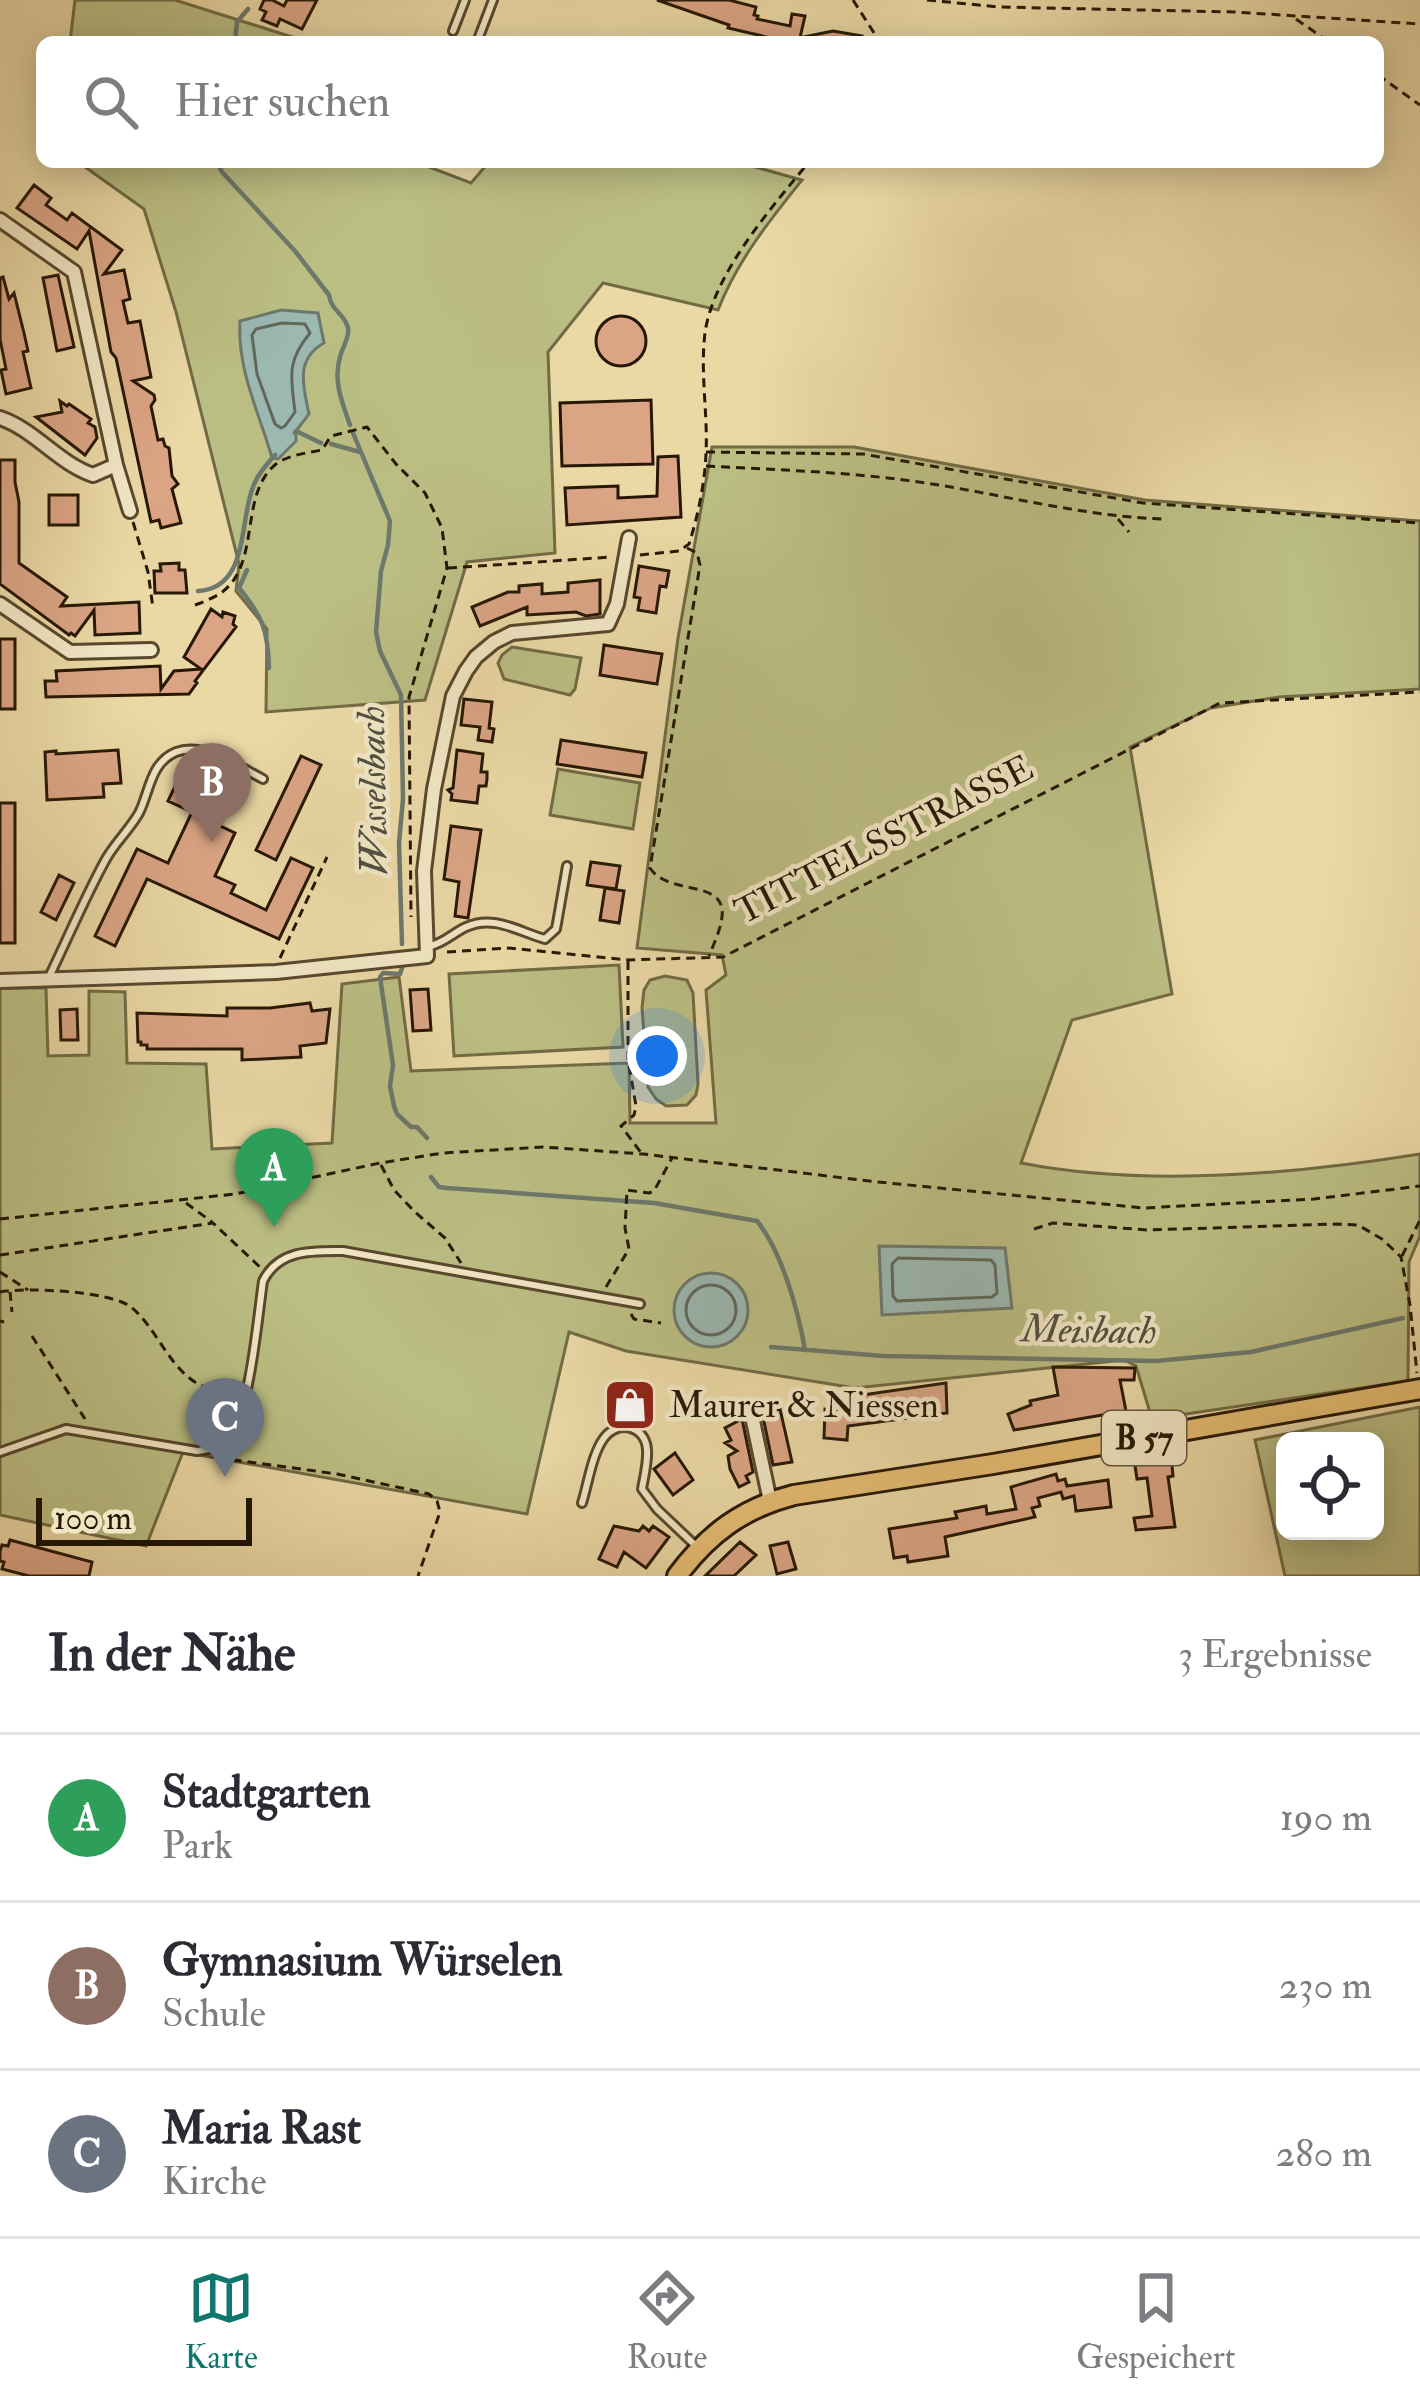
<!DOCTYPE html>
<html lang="de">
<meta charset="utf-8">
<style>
:root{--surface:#fff;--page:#f7f7f7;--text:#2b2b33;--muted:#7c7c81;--line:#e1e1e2;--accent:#0f766e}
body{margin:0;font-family:"IM FELL Double Pica",serif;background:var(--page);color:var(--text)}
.controls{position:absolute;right:36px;bottom:36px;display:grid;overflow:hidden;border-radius:18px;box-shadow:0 6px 30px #0003}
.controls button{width:108px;height:108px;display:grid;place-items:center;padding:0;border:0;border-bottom:3px solid var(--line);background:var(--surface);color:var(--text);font:60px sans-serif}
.scale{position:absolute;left:36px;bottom:30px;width:216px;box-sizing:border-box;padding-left:12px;border:6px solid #271805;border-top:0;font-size:33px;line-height:42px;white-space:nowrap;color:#271805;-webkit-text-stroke:9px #f1e6c4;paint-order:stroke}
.you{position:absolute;left:657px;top:1056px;width:42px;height:42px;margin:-30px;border:9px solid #fff;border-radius:50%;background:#1a73e8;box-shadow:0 0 0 18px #1a73e833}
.badge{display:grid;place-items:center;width:78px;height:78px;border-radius:50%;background:var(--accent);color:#fff;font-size:39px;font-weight:700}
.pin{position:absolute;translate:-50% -99px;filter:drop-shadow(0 3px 6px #0008)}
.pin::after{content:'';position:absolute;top:63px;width:42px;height:36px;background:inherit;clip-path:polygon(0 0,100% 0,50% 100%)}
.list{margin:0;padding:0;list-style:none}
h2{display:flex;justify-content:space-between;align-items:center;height:156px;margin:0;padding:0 48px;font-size:51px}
h2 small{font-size:39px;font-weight:400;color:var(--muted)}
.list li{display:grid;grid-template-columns:78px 1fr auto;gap:36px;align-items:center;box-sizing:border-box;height:168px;padding:0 48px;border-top:3px solid var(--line)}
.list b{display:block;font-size:45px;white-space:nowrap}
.list p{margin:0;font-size:39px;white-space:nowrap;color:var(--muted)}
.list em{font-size:39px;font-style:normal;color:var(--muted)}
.icon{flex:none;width:66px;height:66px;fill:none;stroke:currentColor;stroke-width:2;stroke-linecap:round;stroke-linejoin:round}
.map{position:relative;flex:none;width:1420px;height:1576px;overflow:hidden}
.search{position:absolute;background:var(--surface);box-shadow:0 6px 30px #0003;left:36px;right:36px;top:36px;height:132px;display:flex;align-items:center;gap:30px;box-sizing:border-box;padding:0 42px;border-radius:18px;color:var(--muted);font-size:45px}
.sheet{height:660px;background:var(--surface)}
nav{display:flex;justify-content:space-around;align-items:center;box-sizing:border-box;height:168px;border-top:3px solid var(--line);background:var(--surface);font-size:33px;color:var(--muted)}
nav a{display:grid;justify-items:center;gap:6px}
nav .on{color:var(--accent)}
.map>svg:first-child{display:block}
</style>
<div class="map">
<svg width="1420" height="1576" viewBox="0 0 1420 1576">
<rect width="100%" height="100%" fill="#ead8a5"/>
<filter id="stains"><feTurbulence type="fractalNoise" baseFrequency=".00167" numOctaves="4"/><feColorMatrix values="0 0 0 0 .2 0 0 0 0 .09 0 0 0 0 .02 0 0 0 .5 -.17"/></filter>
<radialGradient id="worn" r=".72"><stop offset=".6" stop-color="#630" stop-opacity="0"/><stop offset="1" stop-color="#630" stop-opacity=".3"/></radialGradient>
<path fill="#bbbe83" stroke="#716b44" stroke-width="3" fill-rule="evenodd" d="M75,0H175L308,42H70Z
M78,162H416L471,183L489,162H737L802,180C770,220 737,261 718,310L603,283L548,352L555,553L467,562L425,700L266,712L267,629L236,591L239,564L176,312L144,209Z
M712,447H854L1145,500L1420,521V689L1279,697L1211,708L1130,747L1172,994L1072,1020L1021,1163C1144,1187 1296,1174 1420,1154V1236L1409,1262L1408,1381L1152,1419L1136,1366L1124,1360L855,1388L626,1351L569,1332L527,1514L183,1452L146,1546L0,1515V988H46L48,1056L89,1055V991L125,992L127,1063L206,1064L212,1149L332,1143L342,984L399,977L411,1071L629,1063L630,1123H716L706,990L726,975L722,955L637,948L678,638Z
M512,647L581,658L575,689L570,695L504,679L498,663L502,655Z
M558,769L640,783L633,829L550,815Z
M619,965L623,1047L454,1056L449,974Z
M665,976L687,980L693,993L698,1084L696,1095L687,1105L666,1106L656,1099L648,1087L642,1008L644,990L650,980Z
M1420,1407V1576H1285L1255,1440ZM1375,1441V1531H1285V1441Z"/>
<path fill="#9bb8b1" stroke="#6d786c" stroke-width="3" d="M281,310L318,313L324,343C295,359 303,386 309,414L296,431V441L278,459L272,458C259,412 237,370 240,321Z
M879,1246L1005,1248L1012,1308L882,1315Z
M674 1310a37 37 0 1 1 74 0a37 37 0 1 1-74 0Z"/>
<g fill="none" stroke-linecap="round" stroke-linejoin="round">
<path stroke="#61685b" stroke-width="3" d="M282,323L305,324L310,333C286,362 291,377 295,412L285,426L281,428L275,424L257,374L252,335L256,329Z
M898,1258L991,1260L995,1265L997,1293L992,1297L897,1301L893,1296L892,1264Z
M686 1310a25 25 0 1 1 50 0a25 25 0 1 1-50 0Z"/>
<path stroke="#6d786c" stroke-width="4.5" d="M235,42L237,22L248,9
M217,162L222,172L295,251L329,295C331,311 346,315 348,328C350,337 342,348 340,357C333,381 342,402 350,425
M295,433L296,431L321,443
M353,433L390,521L388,545L381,571L376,632L380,651L401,695L403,799L399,843L402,944
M331,444L360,452
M247,570L239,588C263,617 268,631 269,668
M198,591C249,588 239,522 253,487C257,475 267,464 275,455
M402,968L400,974L383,973L380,977L393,1065L390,1086L394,1106L397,1114L411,1127H417L427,1138
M431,1177L439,1187L447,1188L654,1203L757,1221C782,1252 798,1310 805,1350
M771,1347L883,1356L1156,1361L1251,1352L1403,1318"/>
</g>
<path fill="#dba585" stroke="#271805" stroke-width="3" d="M264,0H272L284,6L287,0H317L302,29L280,19L277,26L262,20L266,12L260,9Z
M657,0H729L756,7L754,15L758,16L757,19L790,26L792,14L805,16L799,42H788L728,28L729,25Z
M833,31L862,36L861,42H805L804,37Z
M34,185L51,198L46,205L67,220L72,213L122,250L104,274L124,270L130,299L123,301L128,323L140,321L151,377L133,381L154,395L155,400L151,406L158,440L163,439L165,446L169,448L172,476L178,484L172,489L181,523L161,528L159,520L151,522L116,358L111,352L89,231L77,249L17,208Z
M58,275L74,347L57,351L43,278Z
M3,277L9,299L14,293L24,333L28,351L23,352L31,388L6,394L1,370L6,369L0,339V278Z
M596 341a25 25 0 1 1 50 0a25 25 0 1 1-50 0Z
M651,400L653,464L562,466L560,403Z
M60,401L67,406L69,404L91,419L88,423L95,427L97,438L85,455L36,417L62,412Z
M678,456L681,517L567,525L565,488L618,486V498L657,496L658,457Z
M0,460H15V482L19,502V563L67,597L61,606L139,602L140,633L95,635L94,610L75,636L71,633L69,635L0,584Z
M49,495H78V525H49Z
M179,563V570H185L187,593H155L154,571H161L160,564Z
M639,566L669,571L666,587L660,586L656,613L638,610L640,598L634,597Z
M600,580V614L586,616L576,612L527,615V607L480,626L472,607L508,592H519V586L542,584V594L568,592V583Z
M211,609L222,617L223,612L235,616L233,624L236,627L195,681L197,683L189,694L46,697L45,681H57L56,671L160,666L161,689L174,671L201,669L184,657Z
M0,639H15V709H0Z
M604,645L662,654L657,684L600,675Z
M464,699L492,702L489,728L494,729L492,742L478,740L480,727L461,725Z
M561,740L646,753L642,777L557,764Z
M118,750L121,783L103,784L104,797L47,800L45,752L56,751V754Z
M457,750L483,754L481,772H487V779L486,786H479L477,803L451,800L452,794L448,790L453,788Z
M301,756L321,765L276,860L256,850Z
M187,761L231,782L212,822L235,833L215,876L235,885L231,893L266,910L291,858L313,868L279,939L147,879L115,946L95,936L137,849L168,863L192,812L168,801Z
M0,803H15V943H0Z
M451,826L481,830L468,918L455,916L459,882L444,879Z
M591,862L620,866L616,889L587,885Z
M59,875L74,883L56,920L41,912Z
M605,888L624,891L619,923L600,920Z
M428,989L431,1030L413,1031L410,990Z
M310,1003L312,1011L330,1009L326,1043L300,1046L301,1057L242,1060V1049H147V1045H141V1042H138L137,1013L227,1016V1008H270Z
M77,1009L78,1040H61L60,1010Z
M1053,1367L1135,1368L1134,1380H1120L1126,1411L1014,1430L1008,1414L1031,1405L1030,1401L1058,1395Z
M946,1383L947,1413L848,1426L847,1440L824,1438L825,1409L862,1411V1395Z
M780,1409L792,1462L773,1465L762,1412Z
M742,1419L753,1472L746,1476L749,1482L739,1487L730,1469L728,1456L737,1451L725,1443L731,1440L725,1428Z
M675,1453L693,1480L673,1495L654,1469Z
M1171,1455L1173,1476L1168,1477L1175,1527L1136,1530L1134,1518L1152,1516L1147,1478L1137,1479L1134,1459Z
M1056,1474L1058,1481L1065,1479L1067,1486L1108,1480L1111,1507L1076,1511L1074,1496L1063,1499L1061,1492L1038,1498L1040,1506L1032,1508L1035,1517L945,1537L948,1556L908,1562L907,1556L894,1558L889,1529L957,1518L955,1512L986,1506L987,1514L1016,1509L1011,1487Z
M614,1526L639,1531L643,1526L649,1531L653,1526L669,1537L646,1568L624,1552L617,1567L599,1559Z
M10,1540L92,1562L89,1576H29L2,1569L4,1562L0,1561V1551L2,1545L8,1546Z
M740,1542L756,1555L734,1576H705Z
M788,1542L796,1569L777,1574L770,1546Z"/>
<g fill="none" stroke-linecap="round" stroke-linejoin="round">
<g stroke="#58482d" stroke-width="12">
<path id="service" d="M453,31L465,0
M477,42L493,0
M430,946C444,943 453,933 466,927C494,914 519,932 545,939L556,929L567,866
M49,977C68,938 85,897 106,859C115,843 130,829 139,813C150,791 150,763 176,752C204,741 239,767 263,779
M0,1452L66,1429L197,1451C211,1450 221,1446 230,1434C250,1411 258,1315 263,1281C279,1249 312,1251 343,1251L640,1304
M582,1503C588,1484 592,1454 604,1438C618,1419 646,1426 647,1450C648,1462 644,1477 642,1489L657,1509L697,1547"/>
</g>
<g stroke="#58482d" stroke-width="18">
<path id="minor" d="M0,220L74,272L116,465L130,511
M0,418C35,430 58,463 93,475L116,465
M0,604L70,652L151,650
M0,981L276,972L427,956L424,871L434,789L453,696L466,671L476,657L494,642L512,633L608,624L617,604L629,538
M750,1407L770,1501"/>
</g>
<g stroke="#271805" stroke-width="24">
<path id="primary" d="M677,1576C708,1534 743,1508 794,1495L993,1464L1420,1389"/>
</g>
<path stroke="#271805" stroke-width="3" stroke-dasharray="9 6" stroke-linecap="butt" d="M853,0L876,36L877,42
M927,0L999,7L1235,12L1420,24
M1296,19L1329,42
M1378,75L1420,105
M706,452L863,454L1143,503L1420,523
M706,466C780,470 853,472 926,483C1005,495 1082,516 1162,519
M1118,519L1129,532
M133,522L148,572L153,608
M687,548L697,553L700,565L650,868C666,894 719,881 722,909C724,923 714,943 709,956
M640,555L679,551L689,544C698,516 705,482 706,453C708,414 700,373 705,333C713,274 772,207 809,162
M448,568L612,557
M195,605C204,602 213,598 221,593C262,563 238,495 276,464C288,455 307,453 322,450L331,436L367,427L396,464L425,493L442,528L447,568L409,697L411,917
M447,952L509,948L628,960L723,957L1220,703L1420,692
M280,958L327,857
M628,961V1059L636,1106L634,1115L621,1126L642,1154
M381,1165L394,1190L415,1212L445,1238L461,1263
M186,1203L212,1222
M0,1219L235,1194L380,1163L443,1153L543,1147L643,1154L878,1182L1144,1208L1314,1199L1420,1186
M1034,1229L1053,1223L1148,1230L1337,1224L1358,1225L1382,1239L1401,1257L1410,1305L1417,1373
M0,1255L213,1223L261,1268
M1402,1256L1420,1220
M0,1272L28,1290
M606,1287L629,1249L625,1228L627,1190L649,1193L654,1191L672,1158
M0,1292C26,1287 110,1291 131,1307C157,1328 169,1369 200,1385C211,1390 226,1392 237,1395
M10,1292L12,1312
M631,1314L634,1319L661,1323
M0,1321L4,1322
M32,1336L85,1419
M219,1454L227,1459L337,1474L429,1494L437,1501L440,1512L418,1576"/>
<use href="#service" stroke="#f1e6c4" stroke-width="6"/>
<use href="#minor" stroke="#f1e6c4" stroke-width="12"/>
<use href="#primary" stroke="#e5bc72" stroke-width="18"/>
</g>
<defs>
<g id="shop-square" transform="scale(2.7)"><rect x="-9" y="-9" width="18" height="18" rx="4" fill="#8f2418" stroke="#f1e6c4"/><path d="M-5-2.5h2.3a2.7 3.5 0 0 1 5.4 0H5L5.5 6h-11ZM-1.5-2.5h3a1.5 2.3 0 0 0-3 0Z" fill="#fff"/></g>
</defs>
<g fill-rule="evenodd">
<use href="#shop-square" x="630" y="1405"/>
</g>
<g text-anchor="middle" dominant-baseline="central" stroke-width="9" stroke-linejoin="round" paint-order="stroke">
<rect fill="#f1e6c4" stroke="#64563e" stroke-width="3" x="1102" y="1411" width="84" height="54" rx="9"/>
<g font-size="33" font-weight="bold" fill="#271805">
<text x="1144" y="1438">B 57</text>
</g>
<g font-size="36" fill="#271805" stroke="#f1e6c4">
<text transform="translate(884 840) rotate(-27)">TITTELSSTRASSE</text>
</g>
<g font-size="36" fill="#271805" stroke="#f1e6c4" text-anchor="start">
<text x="669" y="1405">Maurer &amp; Niessen</text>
</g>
<g font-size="39" font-style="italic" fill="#505041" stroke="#f1e6c4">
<text transform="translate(373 791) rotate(-91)">Wisselsbach</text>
<text transform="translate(1089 1330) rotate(1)">Meisbach</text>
</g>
</g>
<rect width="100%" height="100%" filter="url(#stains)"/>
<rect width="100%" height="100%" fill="url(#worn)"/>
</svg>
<div class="controls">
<button><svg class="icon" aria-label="locate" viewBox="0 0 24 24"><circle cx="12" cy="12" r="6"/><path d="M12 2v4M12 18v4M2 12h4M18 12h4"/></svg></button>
</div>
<div class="scale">100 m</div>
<div class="you"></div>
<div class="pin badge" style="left:274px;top:1227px;background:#2e9e5b">A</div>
<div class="pin badge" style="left:212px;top:842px;background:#8d6e63">B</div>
<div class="pin badge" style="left:225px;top:1477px;background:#6b7280">C</div>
<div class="search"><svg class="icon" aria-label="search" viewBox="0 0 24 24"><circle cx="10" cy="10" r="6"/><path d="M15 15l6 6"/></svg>Hier suchen</div>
</div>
<section class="sheet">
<h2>In der Nähe<small>3 Ergebnisse</small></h2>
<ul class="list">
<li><span class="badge" style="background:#2e9e5b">A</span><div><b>Stadtgarten</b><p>Park</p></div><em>190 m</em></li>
<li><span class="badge" style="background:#8d6e63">B</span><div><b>Gymnasium Würselen</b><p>Schule</p></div><em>230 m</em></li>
<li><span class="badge" style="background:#6b7280">C</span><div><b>Maria Rast</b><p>Kirche</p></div><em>280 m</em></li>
</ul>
</section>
<nav>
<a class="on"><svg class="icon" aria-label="map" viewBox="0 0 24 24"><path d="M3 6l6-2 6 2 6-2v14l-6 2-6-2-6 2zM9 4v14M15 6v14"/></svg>Karte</a>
<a><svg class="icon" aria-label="directions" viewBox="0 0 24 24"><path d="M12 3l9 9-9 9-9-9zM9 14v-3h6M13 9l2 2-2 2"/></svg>Route</a>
<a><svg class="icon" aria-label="saved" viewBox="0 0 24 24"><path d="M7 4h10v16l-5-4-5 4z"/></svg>Gespeichert</a>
</nav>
